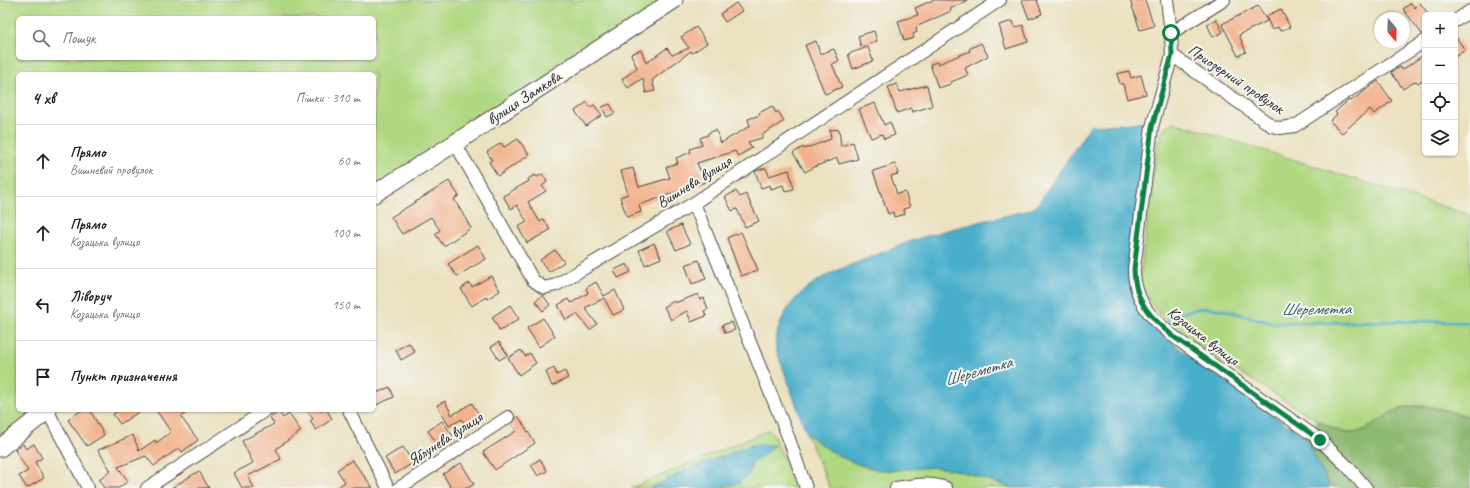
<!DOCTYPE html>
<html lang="uk">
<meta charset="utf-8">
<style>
:root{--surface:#fff;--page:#f6f6f6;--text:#202124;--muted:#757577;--line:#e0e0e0}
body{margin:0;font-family:Caveat,sans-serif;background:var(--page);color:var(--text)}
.controls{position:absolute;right:12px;top:12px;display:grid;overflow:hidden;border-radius:6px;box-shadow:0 1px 3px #0004}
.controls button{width:36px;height:36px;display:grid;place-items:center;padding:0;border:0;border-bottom:1px solid var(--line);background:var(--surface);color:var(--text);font:20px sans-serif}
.compass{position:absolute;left:1374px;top:12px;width:36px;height:36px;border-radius:50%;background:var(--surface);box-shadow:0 1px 3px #0004;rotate:161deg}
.stop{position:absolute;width:12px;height:12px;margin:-9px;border:3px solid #0b8043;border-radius:50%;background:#fff}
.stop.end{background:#0b8043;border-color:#fff;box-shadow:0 1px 4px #0008}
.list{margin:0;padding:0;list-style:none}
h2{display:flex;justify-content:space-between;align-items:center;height:52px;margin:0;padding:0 16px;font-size:17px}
h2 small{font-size:13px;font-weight:400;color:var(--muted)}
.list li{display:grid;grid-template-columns:26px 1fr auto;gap:12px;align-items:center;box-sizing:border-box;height:72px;padding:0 16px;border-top:1px solid var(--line)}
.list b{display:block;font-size:15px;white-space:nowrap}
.list p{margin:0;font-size:13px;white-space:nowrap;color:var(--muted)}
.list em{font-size:13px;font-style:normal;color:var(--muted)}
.icon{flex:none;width:22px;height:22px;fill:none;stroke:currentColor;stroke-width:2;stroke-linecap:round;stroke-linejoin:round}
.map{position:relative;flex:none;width:1470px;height:488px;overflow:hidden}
.search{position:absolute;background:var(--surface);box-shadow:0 1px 3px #0004;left:16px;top:16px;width:360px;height:44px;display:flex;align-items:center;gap:10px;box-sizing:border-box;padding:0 14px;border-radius:6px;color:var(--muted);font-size:15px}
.panel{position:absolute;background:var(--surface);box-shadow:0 1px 3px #0004;left:16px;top:72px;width:360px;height:340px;border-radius:6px}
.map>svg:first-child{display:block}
</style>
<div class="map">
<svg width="1470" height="488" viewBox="0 0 1470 488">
<rect width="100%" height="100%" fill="#f6f6f2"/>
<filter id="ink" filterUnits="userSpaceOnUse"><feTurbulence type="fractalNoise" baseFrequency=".025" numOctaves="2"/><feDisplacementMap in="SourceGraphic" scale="8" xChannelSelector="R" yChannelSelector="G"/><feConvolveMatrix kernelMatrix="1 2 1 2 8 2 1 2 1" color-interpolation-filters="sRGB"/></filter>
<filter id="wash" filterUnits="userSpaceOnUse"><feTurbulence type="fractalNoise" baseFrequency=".012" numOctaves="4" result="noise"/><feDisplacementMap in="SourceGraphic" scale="16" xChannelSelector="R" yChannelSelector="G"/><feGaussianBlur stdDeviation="0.9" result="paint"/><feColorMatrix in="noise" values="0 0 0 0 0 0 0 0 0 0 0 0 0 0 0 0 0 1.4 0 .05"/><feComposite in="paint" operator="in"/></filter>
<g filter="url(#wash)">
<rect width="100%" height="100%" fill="#ebe1bf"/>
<path fill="#b0d882" stroke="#6e8256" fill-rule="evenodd" d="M0,0H674L374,194V74H18V410H48L0,448ZM18,18H374V58H18Z
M1173,122L1470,215V417C1450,411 1426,402 1405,407C1384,412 1367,438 1344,432C1341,432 1337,429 1333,428C1313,419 1296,407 1278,396C1241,373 1199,350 1166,321C1153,309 1145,294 1140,278L1158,139L1166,126Z
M769,430L773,434L797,488H631Z
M806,432C821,448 861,470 884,470C903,471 922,466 942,468C966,471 989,481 1012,488H830Z"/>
<path fill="#8cb870" stroke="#5c724e" d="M1420,406L1447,411L1470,417V488H1337L1329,486L1305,437L1318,421C1326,424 1337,432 1346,433C1366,434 1375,422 1390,413C1400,408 1410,407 1420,406Z"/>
<path fill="#4aaeca" stroke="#3a6c7a" d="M1147,122L1148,130L1134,299L1143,314L1154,328L1192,358L1305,437L1330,488H1012C989,481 966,471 942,468C922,466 903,471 884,470C861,470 821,448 806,432L776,349C774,327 789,302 806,289C823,275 843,268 863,260C880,254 897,246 914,240C953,227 995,219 1035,208L1090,126Z
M751,445H775L760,458L752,463L749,474L740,483L716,488H650L688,469Z"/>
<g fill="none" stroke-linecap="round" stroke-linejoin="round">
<path stroke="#4aaeca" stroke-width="3" d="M1166,321C1211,295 1229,315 1274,323L1435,321L1470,323"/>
</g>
<g id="blocks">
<path fill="#f3b28d" d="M933,0H968L950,9L951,11L916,27L917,32L913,34L914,38L904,41L898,21L918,15L915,8Z
M1022,0H1037L1042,14L1029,19Z
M1130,0H1145L1154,26L1140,30Z
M736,3L742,11L725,22L720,14Z
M1411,3L1415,8L1420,3L1429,15H1425V34H1422L1403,9Z
M1258,6L1267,21L1239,35L1246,52L1238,56L1222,24Z
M1281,9L1290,27L1280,31L1278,27L1272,30L1266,16Z
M1216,19L1223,32L1213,37L1207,24Z
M1013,21L1015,28L1023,25L1028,42L1006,49L999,25Z
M696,27L707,43L692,53L691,51L652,80L655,91L646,93L643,78L628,88L622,79L637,68L631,54L641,50L646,63L667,48L672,55L689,48L681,37Z
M874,31L877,41L861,47L858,36Z
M1455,36L1465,50L1455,57Z
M816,41L820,54L834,49L839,61L832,64L842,87L825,94L805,45Z
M981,43L988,56L965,68L968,75L951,82V84L938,88L930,64L938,62V64L970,51L969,49Z
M868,47L873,61L853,69L848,54Z
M1422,56L1425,61V79L1418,83L1416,81L1403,89L1391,72L1400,67L1402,70Z
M1129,71L1131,78L1141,75L1146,94L1127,99L1123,84H1120L1117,74Z
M1378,81L1392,101L1374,114L1370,109L1342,133L1330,121L1337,114L1335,112L1349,100L1351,101Z
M897,84L900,92L927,85L932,106L912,112L911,108L897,113L888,87Z
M587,102L590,107L594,105L602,115L586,126L575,111Z
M875,103L884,125L890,122L895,135L884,139L882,134L871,138L859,109Z
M610,104L615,113L607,117L602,107Z
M772,106L776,113L778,111L784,121L762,135V138L748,142L752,148L738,156L735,151L697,163L705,182L639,205L641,212L627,217L620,197L628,194L621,171L633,168L639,187L670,178L666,167L678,163L676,158L691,152L690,149L702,145L700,138L708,135V133L716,130L721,143L750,126L748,119L760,115L759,113Z
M839,129L841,146L853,142L858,159L839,164L837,158L814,167L805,172L793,153L803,147L804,149L831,139L830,130Z
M518,139L529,155L498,176L489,162L492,160L487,152L501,143L504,147Z
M895,164L898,174L891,176L897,194L905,192L910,207L903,209L905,214L894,217L893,212L888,214L873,171Z
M766,168L769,176L789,170L794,189L785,191L783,185L771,189L770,185L761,188L755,171Z
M542,174L547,182L542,186L546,191L528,202L540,222L544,219L550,230L527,243L518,227L527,222L517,205L511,209L503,196L529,181L528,179L535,175L537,177Z
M449,181L459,196L454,199L471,228L444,246L435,234L440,230L431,217L402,234L391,217Z
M736,191L740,197L746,194L759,221L745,227L737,209L732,211L725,197Z
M681,225L690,244L676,250L667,231Z
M741,232L758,270L741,276L727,238Z
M654,243L661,258L645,265L639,250Z
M478,245L486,259L457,276L448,264Z
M555,250L564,262L549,272L540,260Z
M699,260L706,279L692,284L685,265Z
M627,264L631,272L618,278L614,270Z
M491,276L500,291L487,299L486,297L472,306L461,289L469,283L472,287Z
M596,282L604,296L615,290L624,310L613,315L604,298L585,308L597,324L590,330L577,314L566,320L558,305L568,299L571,303L588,293L586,288Z
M698,294L700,300L704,298L708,309L704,311L706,316L691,322L687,311L671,320L664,307L674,301L675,303Z
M543,295L550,305L543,311L535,301Z
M510,305L519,319L500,331L492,317Z
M543,318L555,336L539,347L527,328Z
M732,322L735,330L725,333L722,325Z
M499,342L508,355L499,360L491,347Z
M409,343L415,352L401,360L396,350Z
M521,350L525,356L530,353L536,363L519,375L508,358Z
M554,368L557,375L565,371L568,378L552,386L546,372Z
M390,387L394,397L374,406V394Z
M445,401L452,415L472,403L481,418L475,421L476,424L467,429L462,419L449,426L437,405Z
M82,410H90L104,435L87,446L68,420Z
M119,410H142L120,424L113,414Z
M156,410H190L181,417L198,440L182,452L179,448L154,466L146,456L118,467L128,481L119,488H104L99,480L111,471L98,450L133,435L139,451L155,440L156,443L171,432Z
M307,410H327L332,419L316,430L310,421L313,419Z
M279,412L283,418L289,414L301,431L276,449L281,459L248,476L254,488H242L234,473L253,463L242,441L274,424L270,418Z
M518,416L535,443L495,470L483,452L516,431L512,424Z
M442,421L453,436L439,446L428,431Z
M23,444L26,449L34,444L42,458L35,462L44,478L27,488L19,476L28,471L15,450Z
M403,447L413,463L395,474L385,458Z
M540,459L547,471L538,476L531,465Z
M352,460L373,488H337L345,482L337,470Z
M461,463L474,484L468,488H451L443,474Z
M199,471L209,488H171Z"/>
</g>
</g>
<g filter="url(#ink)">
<use href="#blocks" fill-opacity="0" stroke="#484641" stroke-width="1"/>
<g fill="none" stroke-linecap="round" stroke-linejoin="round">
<g stroke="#484641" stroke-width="14">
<path id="street" d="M1167,0L1171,33L1172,55L1152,127L1134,269C1134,306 1157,324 1185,345L1320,440L1348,467L1366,488
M1455,21L1470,11
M1171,33L1224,0
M1172,55L1272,126L1280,128L1295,126L1425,41
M455,143L533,280L544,288L556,285L694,203L1000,0
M694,203L789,439L806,488
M47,410L88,488
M349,410L388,488
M147,488L266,410
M399,488L508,417
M896,488C913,485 930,482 946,488"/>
</g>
<g stroke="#484641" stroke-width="19">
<path id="secondary" d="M374,194L455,143L674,0
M0,448L48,410"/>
</g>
<use href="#street" stroke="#fff" stroke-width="12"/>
<use href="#secondary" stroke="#fff" stroke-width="17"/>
</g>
</g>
<g fill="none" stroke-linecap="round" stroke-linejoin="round" filter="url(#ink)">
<path stroke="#0b8043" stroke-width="5" d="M1171,33L1172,55L1152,127L1134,269C1134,302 1151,318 1174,337L1320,440"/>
</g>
<g text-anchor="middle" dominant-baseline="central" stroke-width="4" stroke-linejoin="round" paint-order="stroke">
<g font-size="16" fill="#2b2b2b" stroke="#f6f6f2">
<text transform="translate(1236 79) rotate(34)">Приозерний провулок</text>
<text transform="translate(524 98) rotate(-33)">вулиця Замкова</text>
<text transform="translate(694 182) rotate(-32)">Вишнева вулиця</text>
<text transform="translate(1203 336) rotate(38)">Козацька вулиця</text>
<text transform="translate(445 439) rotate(-33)">Яблунева вулиця</text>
</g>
<g font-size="17" font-style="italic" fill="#365963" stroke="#f6f6f2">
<text transform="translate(1316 309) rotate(-1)">Шереметка</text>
<text transform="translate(978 371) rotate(-16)">Шереметка</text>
</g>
</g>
</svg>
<div class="controls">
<button>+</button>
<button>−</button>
<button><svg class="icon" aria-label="locate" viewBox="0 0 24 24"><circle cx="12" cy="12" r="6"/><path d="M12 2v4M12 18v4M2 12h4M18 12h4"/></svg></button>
<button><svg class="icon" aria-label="layers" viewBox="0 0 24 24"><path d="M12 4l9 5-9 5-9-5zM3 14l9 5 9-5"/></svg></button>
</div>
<svg class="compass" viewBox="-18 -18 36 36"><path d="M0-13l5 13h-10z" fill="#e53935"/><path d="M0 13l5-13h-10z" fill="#757577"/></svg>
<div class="stop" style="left:1171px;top:33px"></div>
<div class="stop end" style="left:1320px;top:440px"></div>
<div class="search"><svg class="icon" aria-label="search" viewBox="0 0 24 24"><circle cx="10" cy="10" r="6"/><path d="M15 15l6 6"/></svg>Пошук</div>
<section class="panel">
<h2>4 хв<small>Пішки · 310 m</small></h2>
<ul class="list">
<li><svg class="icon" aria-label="ahead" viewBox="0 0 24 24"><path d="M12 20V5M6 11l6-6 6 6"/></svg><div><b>Прямо</b><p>Вишневий провулок</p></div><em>60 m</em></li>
<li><svg class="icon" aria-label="ahead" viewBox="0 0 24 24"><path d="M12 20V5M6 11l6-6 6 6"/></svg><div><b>Прямо</b><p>Козацька вулиця</p></div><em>100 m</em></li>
<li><svg class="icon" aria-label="left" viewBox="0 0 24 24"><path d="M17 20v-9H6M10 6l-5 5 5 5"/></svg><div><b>Ліворуч</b><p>Козацька вулиця</p></div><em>150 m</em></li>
<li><svg class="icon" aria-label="arrive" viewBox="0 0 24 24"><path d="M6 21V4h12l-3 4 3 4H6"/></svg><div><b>Пункт призначення</b></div></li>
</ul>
</section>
</div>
